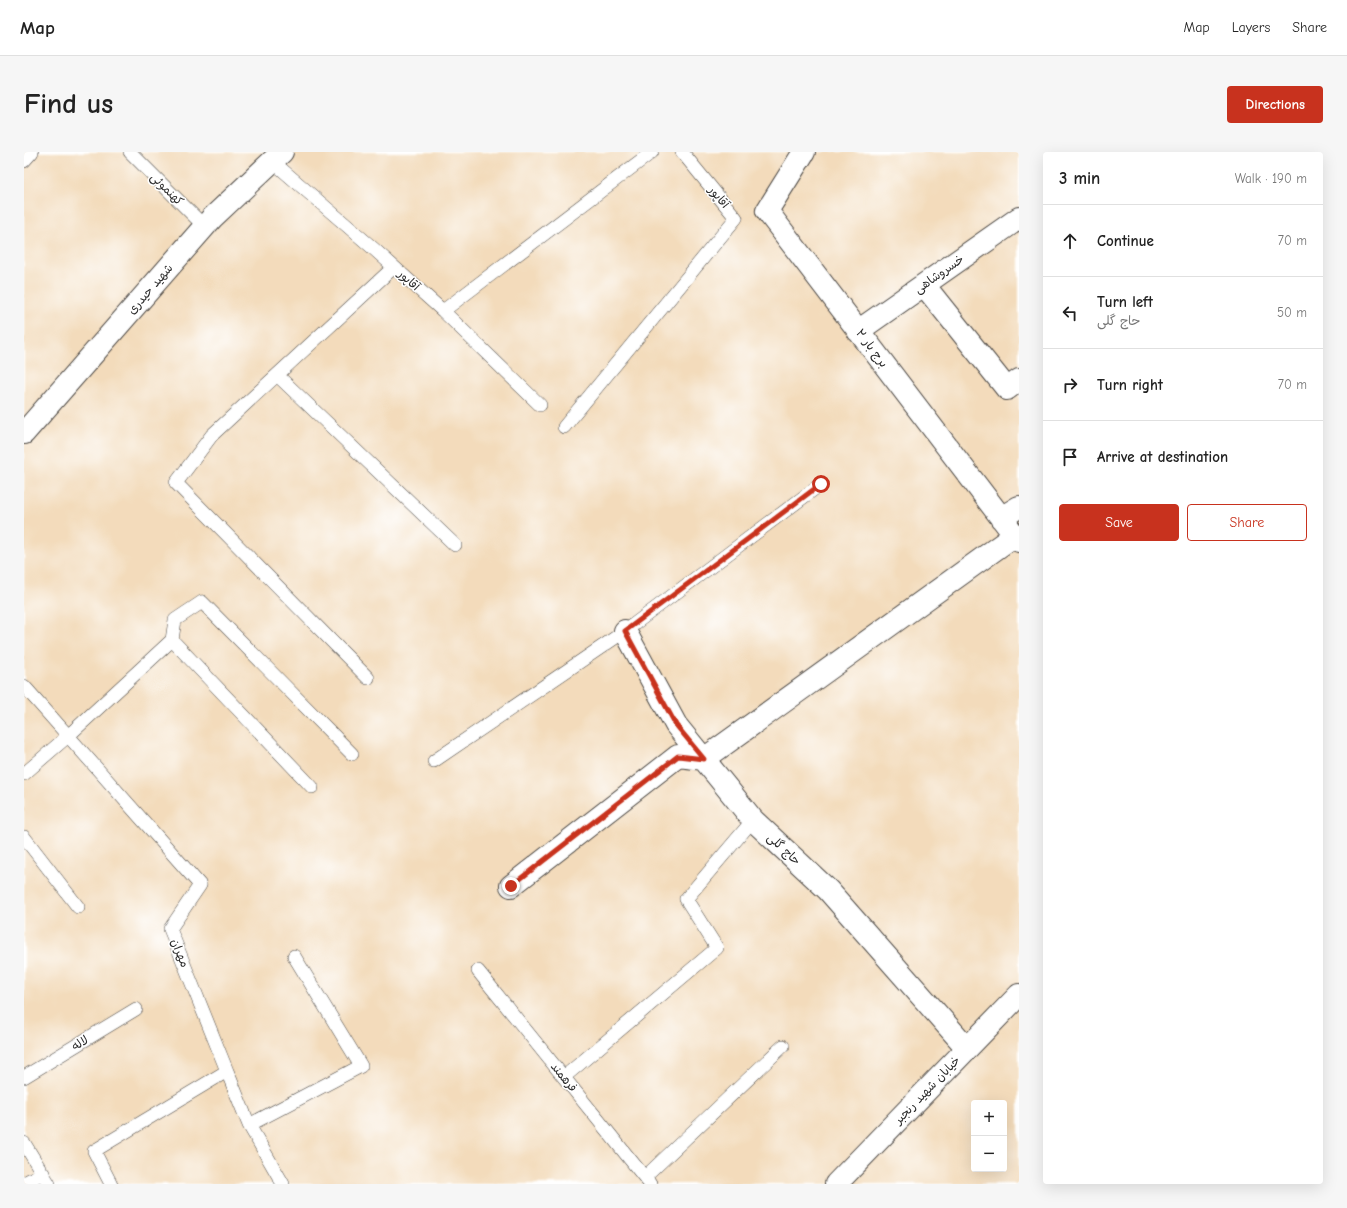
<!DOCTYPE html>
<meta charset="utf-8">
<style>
:root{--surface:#fff;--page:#f6f6f6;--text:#222;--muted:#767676;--line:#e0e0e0;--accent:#c8321e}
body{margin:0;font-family:"Comic Neue","Playpen Sans Arabic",sans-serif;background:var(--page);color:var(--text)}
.controls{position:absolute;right:12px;bottom:12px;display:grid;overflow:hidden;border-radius:4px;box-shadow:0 4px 16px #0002}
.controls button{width:36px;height:36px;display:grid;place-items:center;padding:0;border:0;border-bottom:1px solid var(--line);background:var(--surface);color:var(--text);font:20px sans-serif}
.stop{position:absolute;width:12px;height:12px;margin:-9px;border:3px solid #c8321e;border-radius:50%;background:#fff}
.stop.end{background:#c8321e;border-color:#fff;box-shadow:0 1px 4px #0008}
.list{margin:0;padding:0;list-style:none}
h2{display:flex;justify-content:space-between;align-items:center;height:52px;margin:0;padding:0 16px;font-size:17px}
h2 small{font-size:13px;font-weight:400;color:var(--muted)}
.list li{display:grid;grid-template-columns:26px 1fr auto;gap:12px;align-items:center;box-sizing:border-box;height:72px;padding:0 16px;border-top:1px solid var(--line)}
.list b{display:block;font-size:15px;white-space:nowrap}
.list p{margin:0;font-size:13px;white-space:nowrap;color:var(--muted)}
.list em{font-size:13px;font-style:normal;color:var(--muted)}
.actions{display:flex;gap:8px;padding:12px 16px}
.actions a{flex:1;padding:9px 0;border:1px solid var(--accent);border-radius:4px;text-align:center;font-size:14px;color:var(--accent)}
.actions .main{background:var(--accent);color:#fff}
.icon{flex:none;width:22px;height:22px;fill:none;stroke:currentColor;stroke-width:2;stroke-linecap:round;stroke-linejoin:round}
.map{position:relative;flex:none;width:995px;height:1032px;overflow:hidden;border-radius:4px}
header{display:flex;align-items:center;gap:24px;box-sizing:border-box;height:56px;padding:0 20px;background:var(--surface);border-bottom:1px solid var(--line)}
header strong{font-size:19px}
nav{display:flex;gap:22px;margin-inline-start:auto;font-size:14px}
.intro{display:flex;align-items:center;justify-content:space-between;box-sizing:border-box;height:96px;padding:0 24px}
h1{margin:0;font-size:28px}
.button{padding:10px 18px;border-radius:4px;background:var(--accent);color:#fff;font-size:14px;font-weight:700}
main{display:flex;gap:24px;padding:0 24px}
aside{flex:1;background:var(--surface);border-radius:4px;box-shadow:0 4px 16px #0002}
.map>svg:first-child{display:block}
</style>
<header>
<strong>Map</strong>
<nav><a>Map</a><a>Layers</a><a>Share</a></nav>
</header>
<div class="intro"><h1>Find us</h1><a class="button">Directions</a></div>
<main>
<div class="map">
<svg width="995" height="1032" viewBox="0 0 995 1032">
<rect width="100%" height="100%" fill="#fff"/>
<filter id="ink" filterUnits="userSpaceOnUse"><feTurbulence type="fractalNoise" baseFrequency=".025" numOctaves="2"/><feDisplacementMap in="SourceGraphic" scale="8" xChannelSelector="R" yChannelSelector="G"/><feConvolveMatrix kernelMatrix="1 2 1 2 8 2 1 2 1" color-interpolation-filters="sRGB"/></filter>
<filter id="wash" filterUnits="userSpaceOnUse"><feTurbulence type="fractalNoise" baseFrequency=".012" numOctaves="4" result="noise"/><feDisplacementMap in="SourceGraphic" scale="16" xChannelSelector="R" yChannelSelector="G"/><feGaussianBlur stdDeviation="0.9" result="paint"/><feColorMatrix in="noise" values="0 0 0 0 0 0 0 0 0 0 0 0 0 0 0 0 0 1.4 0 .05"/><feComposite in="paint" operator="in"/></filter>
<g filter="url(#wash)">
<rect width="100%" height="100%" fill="#f3dbbb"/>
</g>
<g filter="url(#ink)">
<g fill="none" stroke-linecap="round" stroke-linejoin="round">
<g stroke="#494541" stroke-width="14">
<path id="service" d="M106,0L181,75
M0,9L8,0
M248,9L350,97L419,159L516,253
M419,159L628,0
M253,223L431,393
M540,275L712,66L658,0
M148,488L151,468L178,450L328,602
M344,526L152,331L188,283L370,115
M0,534L176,733L146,777L203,919L70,999L87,1032
M410,609L601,479L797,332
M0,622L44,584L148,488L288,635
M0,685L54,755
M454,819L626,1032
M203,919L225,973L259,1032
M0,925L112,857
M540,925L693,796L662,747L729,668
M225,973L337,914L270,804
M0,991L25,1032
M621,1025L759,894
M0,1031L19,1021"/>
</g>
<g stroke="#494541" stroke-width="24">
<path id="minor" d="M780,0L743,59L995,389
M900,133L983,237L995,228
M834,179L995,66
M977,366L995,355
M601,479L652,573L729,668L804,738L943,896
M487,734L654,604L680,607L991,383"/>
</g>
<g stroke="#494541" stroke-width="24">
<path id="tertiary" d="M812,1032L995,843"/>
</g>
<g stroke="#494541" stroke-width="24">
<path id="primary" d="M0,281L188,66L258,0"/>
</g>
<use href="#service" stroke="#fff" stroke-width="13"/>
<use href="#minor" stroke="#fff" stroke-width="22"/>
<use href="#tertiary" stroke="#fff" stroke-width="22"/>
<use href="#primary" stroke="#fff" stroke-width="22"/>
</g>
</g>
<g fill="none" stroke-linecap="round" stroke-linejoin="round" filter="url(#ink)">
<path stroke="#c8321e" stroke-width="5" d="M487,734L654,604L680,607L652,573L601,479L797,332"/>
</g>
<g text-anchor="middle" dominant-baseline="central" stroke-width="3" stroke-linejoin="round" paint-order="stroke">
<g font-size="12" fill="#2b2b2b" stroke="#fff">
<text transform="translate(143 37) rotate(45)">کهنموئی</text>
<text transform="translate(695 45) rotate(50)">آقاپور</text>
<text transform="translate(915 122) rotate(-35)">خسروشاهی</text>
<text transform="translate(385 128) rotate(42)">آقاپور</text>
<text transform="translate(126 137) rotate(-49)">شهید حیدری</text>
<text transform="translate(848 196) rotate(53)">برج بار ۲</text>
<text transform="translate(760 697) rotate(43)">حاج گلی</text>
<text transform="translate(156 801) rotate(68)">مهران</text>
<text transform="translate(56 891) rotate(-31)">لاله</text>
<text transform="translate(540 925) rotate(51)">فرهمند</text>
<text transform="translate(903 938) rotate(-46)">خیابان شهید رنجبر</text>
</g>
</g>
</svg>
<div class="controls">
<button>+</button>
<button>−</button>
</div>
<div class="stop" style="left:797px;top:332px"></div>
<div class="stop end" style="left:487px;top:734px"></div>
</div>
<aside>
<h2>3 min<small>Walk · 190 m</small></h2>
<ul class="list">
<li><svg class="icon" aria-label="ahead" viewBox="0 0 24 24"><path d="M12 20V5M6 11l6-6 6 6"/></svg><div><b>Continue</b></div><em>70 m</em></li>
<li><svg class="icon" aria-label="left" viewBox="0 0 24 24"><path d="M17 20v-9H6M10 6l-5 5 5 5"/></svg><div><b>Turn left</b><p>حاج گلی</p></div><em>50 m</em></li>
<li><svg class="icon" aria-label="right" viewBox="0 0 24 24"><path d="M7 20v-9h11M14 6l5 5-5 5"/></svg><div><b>Turn right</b></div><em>70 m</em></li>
<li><svg class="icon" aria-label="arrive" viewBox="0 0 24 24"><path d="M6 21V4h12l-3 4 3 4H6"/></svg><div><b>Arrive at destination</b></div></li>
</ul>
<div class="actions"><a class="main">Save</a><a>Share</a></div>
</aside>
</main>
